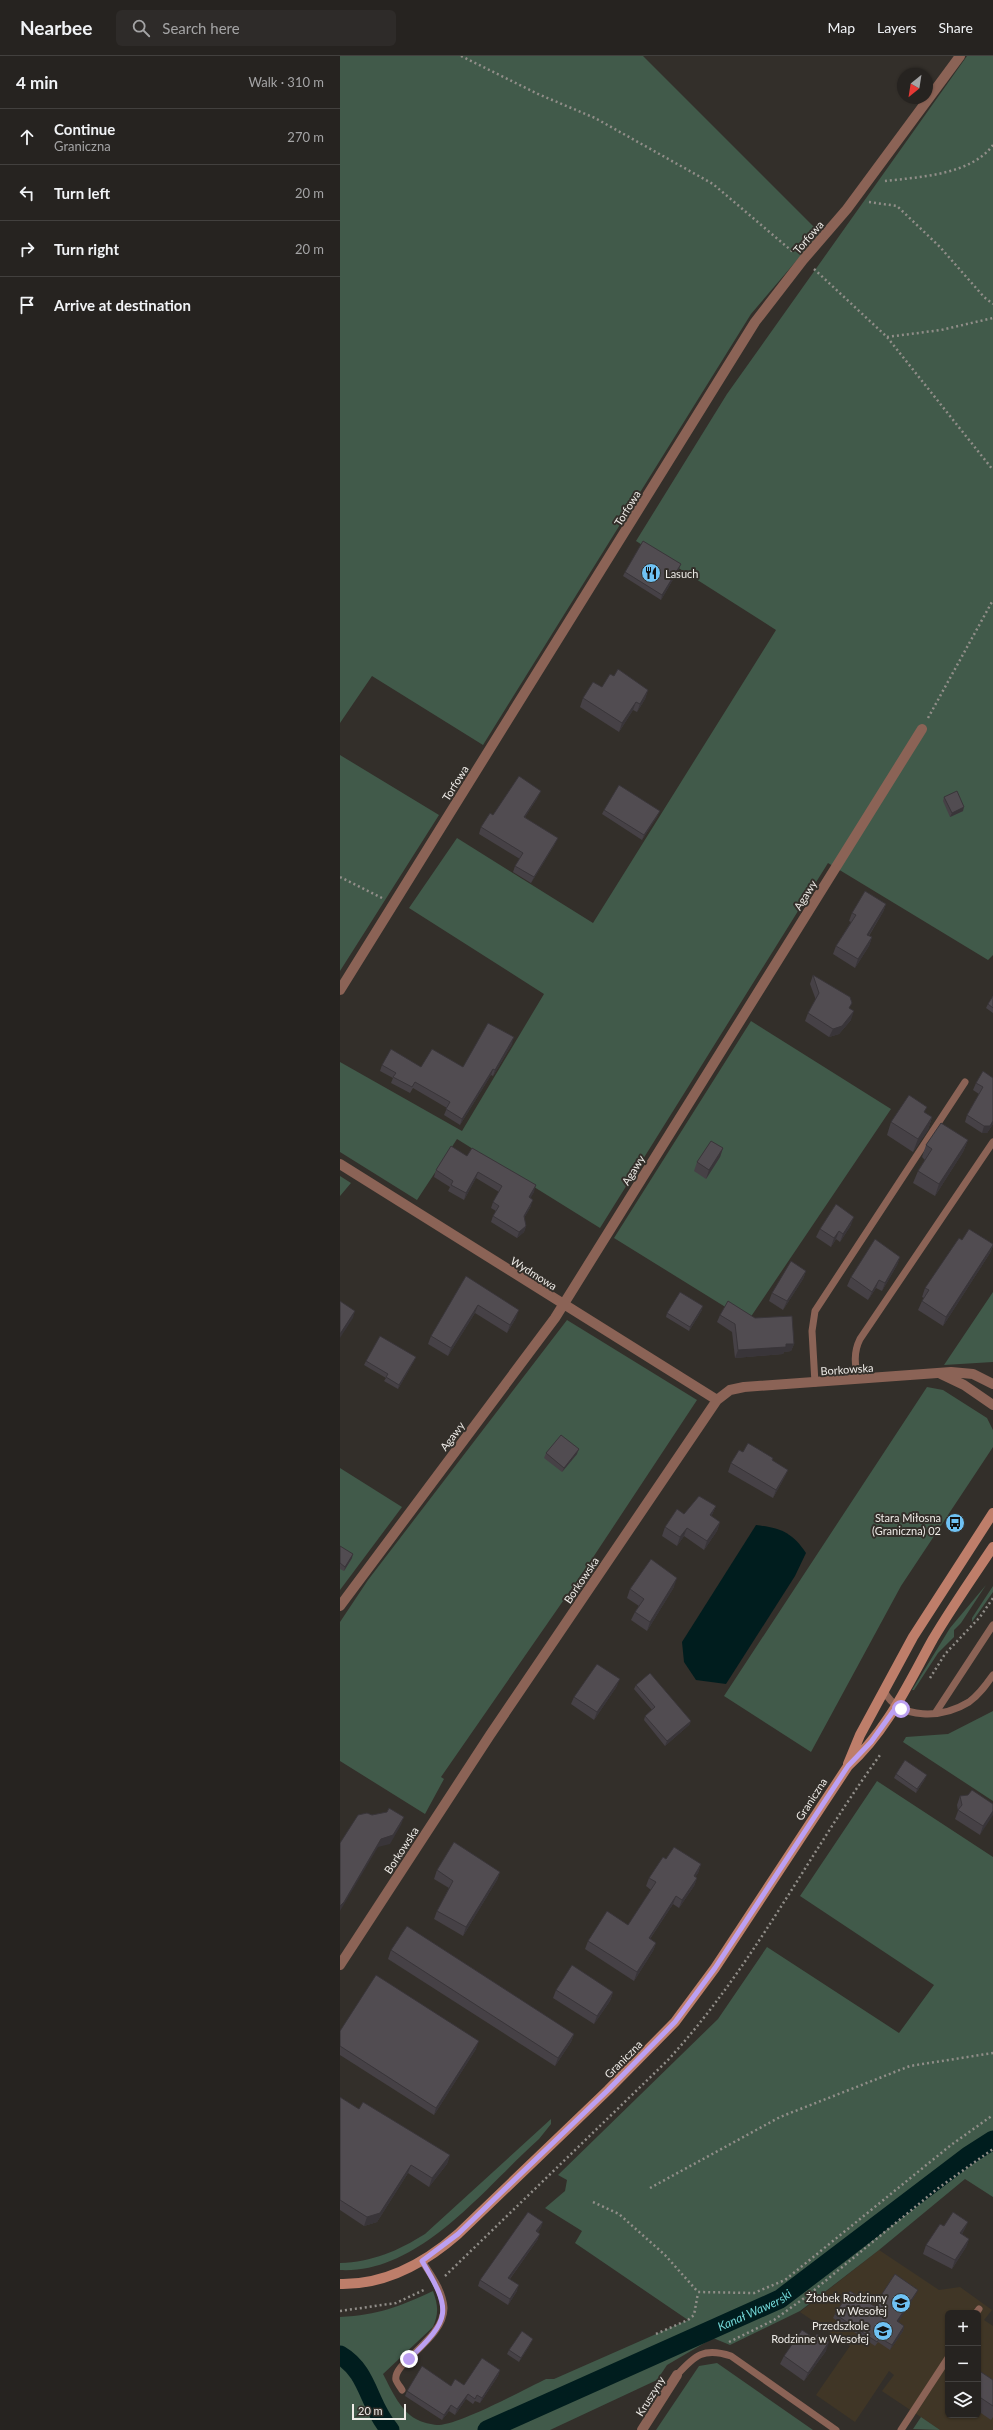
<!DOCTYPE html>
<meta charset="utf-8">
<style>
:root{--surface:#262320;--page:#2e2b29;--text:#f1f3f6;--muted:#a4a4a5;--line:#42403e}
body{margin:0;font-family:Lato,sans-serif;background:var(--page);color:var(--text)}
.controls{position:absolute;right:12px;bottom:12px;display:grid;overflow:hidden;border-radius:6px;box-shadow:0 1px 3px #0004}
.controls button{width:36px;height:36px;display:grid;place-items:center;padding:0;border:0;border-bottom:1px solid var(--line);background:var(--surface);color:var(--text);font:20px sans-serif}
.compass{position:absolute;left:557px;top:12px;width:36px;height:36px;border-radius:50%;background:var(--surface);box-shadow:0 1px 3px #0004;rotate:210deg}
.scale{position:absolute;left:12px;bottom:10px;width:54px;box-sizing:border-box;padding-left:4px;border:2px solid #eeebe7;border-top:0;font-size:11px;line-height:14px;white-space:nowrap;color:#eeebe7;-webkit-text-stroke:3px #332f2a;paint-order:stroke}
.stop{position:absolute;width:12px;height:12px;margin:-9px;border:3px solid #bca0f2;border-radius:50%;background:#fff}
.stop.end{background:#bca0f2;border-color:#fff;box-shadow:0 1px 4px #0008}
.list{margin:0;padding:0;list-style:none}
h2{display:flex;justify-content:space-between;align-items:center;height:52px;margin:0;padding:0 16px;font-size:17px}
h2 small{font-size:13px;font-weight:400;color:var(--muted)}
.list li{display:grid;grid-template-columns:26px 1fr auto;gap:12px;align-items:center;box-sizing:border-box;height:56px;padding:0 16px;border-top:1px solid var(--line)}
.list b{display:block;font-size:15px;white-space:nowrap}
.list p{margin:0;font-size:13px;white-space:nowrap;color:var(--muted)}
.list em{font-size:13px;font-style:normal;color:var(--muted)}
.icon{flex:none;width:22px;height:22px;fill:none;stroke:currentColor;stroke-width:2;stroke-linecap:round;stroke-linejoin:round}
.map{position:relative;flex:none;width:653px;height:2374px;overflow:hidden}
header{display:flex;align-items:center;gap:24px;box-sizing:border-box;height:56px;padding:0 20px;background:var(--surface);border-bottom:1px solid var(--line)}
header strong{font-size:19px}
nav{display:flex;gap:22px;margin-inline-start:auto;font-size:14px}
.search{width:280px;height:36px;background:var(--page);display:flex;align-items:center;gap:10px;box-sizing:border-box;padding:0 14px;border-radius:6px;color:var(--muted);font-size:15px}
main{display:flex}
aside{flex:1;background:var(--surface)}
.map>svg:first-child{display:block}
</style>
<header>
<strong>Nearbee</strong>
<div class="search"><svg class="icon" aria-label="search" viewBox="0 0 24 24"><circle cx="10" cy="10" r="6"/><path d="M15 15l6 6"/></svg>Search here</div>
<nav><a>Map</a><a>Layers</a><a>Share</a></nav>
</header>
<main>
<aside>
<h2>4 min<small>Walk · 310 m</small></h2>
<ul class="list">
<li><svg class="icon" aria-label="ahead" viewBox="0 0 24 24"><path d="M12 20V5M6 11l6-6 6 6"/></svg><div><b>Continue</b><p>Graniczna</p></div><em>270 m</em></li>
<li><svg class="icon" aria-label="left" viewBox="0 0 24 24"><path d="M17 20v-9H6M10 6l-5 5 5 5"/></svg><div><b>Turn left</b></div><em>20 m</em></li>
<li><svg class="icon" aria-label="right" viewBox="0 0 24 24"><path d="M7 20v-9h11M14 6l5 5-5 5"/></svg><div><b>Turn right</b></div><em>20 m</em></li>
<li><svg class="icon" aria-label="arrive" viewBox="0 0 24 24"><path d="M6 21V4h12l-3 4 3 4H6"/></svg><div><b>Arrive at destination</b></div></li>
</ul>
</aside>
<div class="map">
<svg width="653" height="2374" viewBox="0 0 653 2374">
<rect width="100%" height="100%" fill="#332f2a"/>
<path fill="#403626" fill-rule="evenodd" d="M539,2194L599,2234L620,2231L652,2254L644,2264L653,2270V2374H600L542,2335L554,2319L549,2315L515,2366L476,2339L510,2290L460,2256ZM608,2257H638V2359H608Z"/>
<path fill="#415a4a" d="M0,0H303L480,177L411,258L143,689L32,620L0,667Z
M627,0H653V899L648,904L488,807L260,1172L117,1083L77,1144L0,1096V1006L122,1075L204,938L69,852L117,782L253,867L436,574L296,485L387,338Z
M0,699L99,759L0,915Z
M411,965L551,1053L408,1265L274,1182Z
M0,1120L11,1127L0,1140Z
M653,1236V1306L604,1309Z
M227,1264L357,1344L248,1509L101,1721L104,1723L85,1758L0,1705V1566L28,1524Z
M587,1331L603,1334L647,1362L653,1374V1391L561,1530L471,1696L384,1640Z
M0,1412L62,1451L0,1534Z
M646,1529L621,1567L614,1574V1581L598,1597L574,1634H572L610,1572Z
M653,1530V1536L632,1566V1562Z
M653,1655V1745L563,1686L566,1681L608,1678Z
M537,1725L653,1801V2141L625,2123L539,2194L460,2255L390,2289L373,2282L327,2309L317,2324L210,2374H0V2261C39,2259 58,2251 93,2235C98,2249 99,2257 93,2271L43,2318C52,2335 61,2357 80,2365C85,2367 94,2369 99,2369C121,2368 183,2334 206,2323H214L348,2264L235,2187L242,2175L205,2152L225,2135L227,2124L218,2119L378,1963L427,1891L559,1977L594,1929L460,1840Z
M211,2063V2068L199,2083C144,2132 80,2218 0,2214V2207C32,2206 58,2195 85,2178Z
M377,2307L473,2374H316L359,2310Z
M581,2361L600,2374L573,2373Z"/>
<path fill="#001d1e" d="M416,1469C440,1472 452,1476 466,1497L455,1520L386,1628L356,1624L344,1606L342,1586Z"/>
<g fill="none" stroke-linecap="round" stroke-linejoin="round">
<g stroke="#001d1e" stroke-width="19">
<path d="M0,2299C29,2316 28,2349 50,2374"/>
<path id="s1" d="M147,2374L440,2243L628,2100L653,2084"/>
</g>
<path stroke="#918e89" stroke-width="2.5" stroke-dasharray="2 3" stroke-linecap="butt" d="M121,0L198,38L255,62L373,128L453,196
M545,125C579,121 631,119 653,89
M529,146L557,150L600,191L644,241L653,248
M474,213L547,281L653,414
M547,281L601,274L653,262
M588,662L653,544
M0,821L42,842
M590,1622L605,1598L640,1561L653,1542
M310,2132L440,2061L570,2010L653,1997
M253,2146L279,2158L325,2199L358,2236L414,2237L445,2224L611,2089L653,2059
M105,2220L327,2005C412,1913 467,1800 540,1699
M0,2255L56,2247L86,2233
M316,2278L348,2264L354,2259L358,2237
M389,2286L434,2264L467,2240L597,2133L653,2093"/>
<path stroke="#8b6356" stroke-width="7" d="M518,1323C515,1309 513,1297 520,1283L653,1086
M475,1327L472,1275L475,1255L625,1026
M544,1635C560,1665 603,1662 629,1646C639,1639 646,1629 653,1619
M596,1656L653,1569
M636,2257L639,2253
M337,2319C355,2299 364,2291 391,2300L496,2374
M62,2334C61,2332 57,2327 56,2324C52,2307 104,2283 104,2252C103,2235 91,2219 82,2205
M561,2374L608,2302"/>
<path stroke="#8b6356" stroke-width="10" d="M0,934L415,266L463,204L507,153L620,0
M0,1108L377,1344
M601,1318L624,1329L653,1349
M0,1550L215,1262L582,673
M0,1909L150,1679L377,1344L390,1334L404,1331L611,1316L633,1318L653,1328
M302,2374L337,2319"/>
<path stroke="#be7e6a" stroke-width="10" d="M508,1708L520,1679L573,1581L653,1457
M0,2228C45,2229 85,2207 118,2178L268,2034L335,1966L375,1912L508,1710C547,1675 568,1628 593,1583C612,1551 633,1521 653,1491"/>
</g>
<path fill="#464146" d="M339,513L321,544L283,520L285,516Z
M262,631L308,634L305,643L297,656L293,654L279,676L240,651L243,642Z
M198,741L185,761L215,788L191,827L173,816L175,810L180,803L139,778L141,771L153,759Z
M604,741L623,755L610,761L603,745Z
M264,754L318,759L302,784L262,758Z
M546,848L543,856L529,880L532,881L529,890L515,912L493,898L496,890L511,866L509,865L512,857Z
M473,919L510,953L511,964L499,978L489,981L465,965L468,957L476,944L470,928Z
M653,940V957L646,952L648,948Z
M172,988L153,1020L151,1019L120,1069L104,1059L107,1052L73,1032L70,1037L51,1027L53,1022L40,1015L42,1009L81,1011H123Z
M653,1022V1068L647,1077H642L625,1066L627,1059L639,1038L633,1034L636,1027Z
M592,1061L588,1074L573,1096L547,1079L551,1066Z
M628,1084L623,1096L595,1140L573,1127L578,1115L585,1104L582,1101L586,1089Z
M383,1092L380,1101L366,1123L354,1115L357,1106Z
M127,1100L194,1136L190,1142L191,1150L184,1162L186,1170L184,1176L177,1182L151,1166L153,1160L156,1155L151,1152L153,1146L159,1136L136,1122L124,1144L108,1135L110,1131L94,1121L96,1114Z
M511,1169L500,1186L496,1183L491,1191L476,1181L480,1173Z
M622,1184L653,1188V1190L650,1197L603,1270L578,1254L582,1245L584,1242L582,1241L585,1232Z
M560,1201L557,1209L542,1235L536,1232L528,1244L507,1230L511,1221Z
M466,1215L463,1223L443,1254L429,1245L432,1237Z
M126,1220L176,1262L167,1277L135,1257L108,1300L88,1288L91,1280Z
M362,1254L349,1275L326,1261L327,1257Z
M380,1259L415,1262L454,1288L451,1295L444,1296L443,1298L395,1302L392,1276L377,1266Z
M76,1301L74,1305L58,1333L44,1325L46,1322L24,1309L26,1305Z
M403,1396L433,1402V1405L448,1414L444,1422L433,1442L388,1416L391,1407Z
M206,1397L237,1398L222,1416L204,1402Z
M376,1450L371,1461L380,1466L377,1475L364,1494L344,1480L337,1490L322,1480L325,1471L344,1458Z
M0,1490L12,1502L4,1515L0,1513Z
M334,1531L307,1575L291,1564L295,1556L299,1550L287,1542L290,1533Z
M296,1629L351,1665L349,1669L325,1690L304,1664L305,1660L312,1654L294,1633Z
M277,1630L254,1664L231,1648L234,1641Z
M556,1718L585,1723L576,1737L554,1722Z
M620,1740L653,1748L640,1779L615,1763L618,1755L617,1749Z
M326,1803L361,1808L358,1817L355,1821L357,1822L354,1830L339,1852L333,1848L310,1883L316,1887L313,1895L294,1925L245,1893L248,1885L288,1869L311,1834L306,1830L309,1822Z
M97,1814L160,1816L157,1824L123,1880L94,1863L97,1855L109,1832L94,1823Z
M51,1894L234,1978L231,1986L215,2010L48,1903Z
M216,1934L273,1936L270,1945L254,1968L213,1942Z
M0,1975L136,1993L94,2059L0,1999Z
M0,2041L19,2053L110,2099L107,2108L89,2131L68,2117L37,2166L24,2170L0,2154Z
M628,2166L622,2178L629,2183L626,2191L612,2213L583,2198L586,2189L604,2170Z
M201,2172L198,2176V2183L170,2223L177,2235L168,2249L138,2230L140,2224Z
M576,2238L558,2266L564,2270L563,2275L550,2294L538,2286L535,2290L493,2262L495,2258L534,2250Z
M191,2287L179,2306L167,2298L169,2294Z
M486,2295L464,2325L440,2308L444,2300Z
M160,2314L158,2320L140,2347L135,2345L133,2348L126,2343L115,2359L109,2355L102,2364L65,2340L67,2335L124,2329Z
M638,2314L653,2324V2361L651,2364L638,2355Z"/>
<path fill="#393539" d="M341,508L339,513L321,544L322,539Z
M308,634L305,643L297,656L300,648Z
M296,646L293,654L279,676L282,667Z
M201,735L198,741L181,767L184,761Z
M624,751L623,755L610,761L612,757Z
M320,755L318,759L302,784L304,779Z
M218,782L215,788L191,827L194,821Z
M546,848L543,856L524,887L527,879Z
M532,881L529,890L515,912L518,903Z
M514,955L511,964L499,978L489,981L493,973Z
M174,981L172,988L153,1020L155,1014Z
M153,1013L151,1019L120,1069L122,1063Z
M592,1061L588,1074L573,1096L578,1083Z
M653,1065V1068L647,1077H642L644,1070Z
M628,1084L623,1096L595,1140L599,1128Z
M383,1092L380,1101L366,1123L369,1114Z
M138,1116L136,1122L124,1144L126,1137Z
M196,1129L194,1136L187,1148L189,1141Z
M193,1144L191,1150L181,1167L184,1160Z
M514,1161L511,1169L500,1186L503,1178Z
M186,1170L184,1176L177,1182L179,1176Z
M499,1175L496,1183L491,1191L494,1182Z
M653,1189L650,1197L603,1270L606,1261Z
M560,1201L557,1209L542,1235L545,1227Z
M466,1215L463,1223L443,1254L447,1245Z
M539,1224L536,1232L528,1244L532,1236Z
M138,1249L135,1257L108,1300L111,1292Z
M363,1250L362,1254L349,1275L350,1271Z
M179,1254L176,1262L167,1277L170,1269Z
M15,1255L13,1262L0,1282V1278Z
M446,1288H454L451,1295L444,1296L443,1298L395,1302L398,1294Z
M76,1301L74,1305L58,1333L59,1329Z
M239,1393L237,1398L222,1416L224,1412Z
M448,1414L444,1422L433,1442L436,1434Z
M376,1450L372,1459L366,1468L370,1459Z
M380,1466L377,1475L364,1494L367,1485Z
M347,1472L344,1480L337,1490L340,1481Z
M13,1498L12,1502L4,1515L5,1511Z
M337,1522L334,1531L307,1575L310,1566Z
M280,1623L277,1630L254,1664L257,1656Z
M351,1665L349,1669L325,1690L327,1685Z
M587,1719L585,1723L576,1737L577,1733Z
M653,1755V1759L640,1779L643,1770Z
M64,1761L61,1769L50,1788L38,1791L0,1855V1850L41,1783Z
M361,1808L358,1817L350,1828L354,1820Z
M160,1816L157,1824L123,1880L126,1871Z
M357,1822L354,1830L339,1852L342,1844Z
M336,1840L333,1848L305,1890L309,1882Z
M316,1887L313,1895L294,1925L297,1916Z
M273,1936L270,1945L254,1968L257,1960Z
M234,1978L231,1986L215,2010L218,2002Z
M139,1985L136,1993L94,2059L96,2052Z
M110,2099L107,2108L89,2131L92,2122Z
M71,2109L68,2117L37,2166L24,2170L27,2161Z
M203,2166L201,2172L194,2181L196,2175Z
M628,2166L624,2174L617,2186L620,2177Z
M200,2178L198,2183L166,2228L168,2222Z
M629,2183L626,2191L612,2213L615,2204Z
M179,2229L177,2235L168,2249L170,2243Z
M578,2234L576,2238L556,2270L557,2265Z
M564,2270L563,2275L550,2294L552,2289Z
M193,2283L191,2287L179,2306L181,2302Z
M489,2286L486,2295L464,2325L468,2317Z
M160,2314L158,2320L140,2347L142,2342Z
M128,2338L126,2343L115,2359L117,2353Z
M111,2349L109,2355L102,2364L104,2359Z"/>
<path fill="#514c51" stroke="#393539" d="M303,485L341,508L322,539L285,516Z
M278,613L308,634L300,648L296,646L282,667L243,642L253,626L262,631L270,618L274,620Z
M179,720L201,735L184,761L218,782L194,821L175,810L183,797L141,771L150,757L153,759Z
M279,729L320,755L304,779L264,754Z
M617,735L624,751L612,757L604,741Z
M525,835L546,848L527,879L532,881L518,903L496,890L516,859L512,857Z
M473,919L510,941L512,947L509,952L514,955L502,970L493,973L468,957L479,937Z
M653,940V952L648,948Z
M148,967L174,981L155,1014L153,1013L122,1063L106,1053L110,1046L75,1026L72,1031L53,1021L56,1017L42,1009L51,993L81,1011L92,993L123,1011Z
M643,1015L653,1022V1065L650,1070H644L627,1059L643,1031L636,1027Z
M569,1039L587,1051L584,1056L592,1061L578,1083L551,1066Z
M601,1067L628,1084L599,1128L578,1115L592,1093L586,1089Z
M371,1085L383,1092L369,1114L357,1106Z
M111,1090L127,1100L132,1092L196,1129L189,1141L193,1144L184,1160L186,1170L179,1176L153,1160L159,1150L153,1146L162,1130L138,1116L126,1137L111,1129L113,1125L96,1114Z
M496,1148L514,1161L503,1178L499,1175L494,1182L480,1173Z
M629,1173L653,1188V1189L606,1261L582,1245L589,1234L585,1232L619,1182L622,1184Z
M535,1183L560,1201L545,1227L539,1224L532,1236L511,1221Z
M451,1205L466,1215L447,1245L432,1237Z
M126,1220L179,1254L170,1269L138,1249L111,1292L91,1280Z
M340,1236L363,1250L350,1271L327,1257Z
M0,1245L15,1255L0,1278Z
M388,1245L415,1262L452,1260L454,1288H446V1291L398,1294L395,1268L380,1259Z
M40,1280L76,1301L59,1329L46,1321L48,1318L26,1305Z
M221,1379L239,1393L224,1412L206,1397Z
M408,1387L433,1402L432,1404L448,1414L436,1434L391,1407L399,1394L403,1396Z
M359,1440L376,1450L370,1459L380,1466L367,1485L347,1472L340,1481L325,1471L337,1453L344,1458Z
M0,1490L13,1498L5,1511L0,1507Z
M311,1503L337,1522L310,1566L295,1556L304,1543L290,1533Z
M257,1608L280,1623L257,1656L234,1641Z
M310,1617L351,1665L327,1685L305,1660L315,1651L296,1629Z
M565,1704L587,1719L577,1733L556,1718Z
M632,1734L653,1748V1755L643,1770L618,1754L622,1749L620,1740L628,1739Z
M49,1752L64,1761L53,1779L41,1783L4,1846L0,1850V1787L18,1759L27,1757L32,1759L47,1756Z
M114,1786L160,1816L126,1871L97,1855L113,1825L97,1814Z
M334,1791L361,1808L354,1820L357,1822L342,1844L336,1840L309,1882L316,1887L297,1916L248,1885L267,1855L288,1869L316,1826L309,1822L323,1801L326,1803Z
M67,1870L234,1978L218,2002L51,1894Z
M232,1909L273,1936L257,1960L216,1934Z
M36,1919L139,1985L96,2052L0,1990V1975Z
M0,2041L19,2053L23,2046L110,2099L92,2122L71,2109L40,2157L27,2161L0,2144Z
M188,2156L203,2166L196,2175L200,2178L168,2222L179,2229L170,2243L140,2224Z
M613,2156L628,2166L620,2177L629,2183L615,2204L586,2189L600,2168L604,2170Z
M555,2218L578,2234L557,2265L564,2270L552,2289L540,2282L537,2286L495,2258L510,2235L534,2250Z
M462,2274L474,2282L477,2278L489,2286L468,2317L444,2300Z
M182,2275L193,2283L181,2302L169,2294Z
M142,2302L160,2314L142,2342L137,2339L135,2343L128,2338L117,2353L111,2349L104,2359L67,2335L82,2310L111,2330L115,2323L124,2329Z
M638,2314L653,2324V2350L638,2340Z"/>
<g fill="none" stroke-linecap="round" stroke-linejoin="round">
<path stroke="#bca0f2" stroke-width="5" d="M69,2303C111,2263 112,2255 82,2205L118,2178L268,2034L335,1966L375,1912L508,1710L531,1686L557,1650L561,1653"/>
</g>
<defs>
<g id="restaurant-disc" transform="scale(1)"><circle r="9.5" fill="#6fc2f4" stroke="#332f2a"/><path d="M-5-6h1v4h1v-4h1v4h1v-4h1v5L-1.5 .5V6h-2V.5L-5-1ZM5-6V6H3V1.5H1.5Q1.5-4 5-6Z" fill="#111"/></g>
<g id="bus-disc" transform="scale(1)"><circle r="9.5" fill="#6fc2f4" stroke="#332f2a"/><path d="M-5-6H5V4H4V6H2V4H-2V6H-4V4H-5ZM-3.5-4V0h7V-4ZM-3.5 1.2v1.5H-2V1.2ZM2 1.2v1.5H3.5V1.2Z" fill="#111"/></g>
<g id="school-disc" transform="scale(1)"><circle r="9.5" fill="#6fc2f4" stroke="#332f2a"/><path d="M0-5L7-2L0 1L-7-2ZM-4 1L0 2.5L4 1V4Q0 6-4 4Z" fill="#111"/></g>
</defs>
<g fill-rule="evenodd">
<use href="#restaurant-disc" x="311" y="517"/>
<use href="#bus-disc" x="615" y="1467"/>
<use href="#school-disc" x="561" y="2247"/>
<use href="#school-disc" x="543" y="2275"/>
</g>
<g text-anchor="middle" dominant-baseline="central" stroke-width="4" stroke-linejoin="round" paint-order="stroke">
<g font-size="11" fill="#eeebe7" stroke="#332f2a">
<text transform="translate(468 181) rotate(-49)">Torfowa</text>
<text transform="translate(287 452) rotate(-58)">Torfowa</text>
<text transform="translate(115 727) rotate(-58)">Torfowa</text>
<text transform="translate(465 839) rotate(-58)">Agawy</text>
<text transform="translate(293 1114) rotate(-58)">Agawy</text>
<text transform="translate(194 1217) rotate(32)">Wydmowa</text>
<text transform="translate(507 1313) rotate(-4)">Borkowska</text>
<text transform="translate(112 1380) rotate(-53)">Agawy</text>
<text transform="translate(241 1524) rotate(-56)">Borkowska</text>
<text transform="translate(471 1743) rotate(-57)">Graniczna</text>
<text transform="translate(61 1794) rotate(-57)">Borkowska</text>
<text transform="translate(283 2003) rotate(-45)">Graniczna</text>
<text transform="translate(310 2340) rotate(-58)">Kruszyny</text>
</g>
<g font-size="11" fill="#eeebe7" stroke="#332f2a" text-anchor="end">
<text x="325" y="517" text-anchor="start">Lasuch</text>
<text x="601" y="1461">Stara Miłosna<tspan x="601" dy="13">(Graniczna) 02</tspan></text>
<text x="547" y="2241">Żłobek Rodzinny<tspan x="547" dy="13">w Wesołej</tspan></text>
<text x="529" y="2269">Przedszkole<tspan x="529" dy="13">Rodzinne w Wesołej</tspan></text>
</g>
<g font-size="12" font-style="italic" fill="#71d6d6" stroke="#332f2a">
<text stroke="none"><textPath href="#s1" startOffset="293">Kanał Wawerski</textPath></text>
</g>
</g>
</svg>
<div class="controls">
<button>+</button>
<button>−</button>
<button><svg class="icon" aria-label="layers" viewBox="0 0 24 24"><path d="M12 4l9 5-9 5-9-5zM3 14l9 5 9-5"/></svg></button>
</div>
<svg class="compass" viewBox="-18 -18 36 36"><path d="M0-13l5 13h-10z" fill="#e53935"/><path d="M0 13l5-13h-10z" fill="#a4a4a5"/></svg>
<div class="scale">20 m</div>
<div class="stop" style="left:561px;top:1653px"></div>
<div class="stop end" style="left:69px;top:2303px"></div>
</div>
</main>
